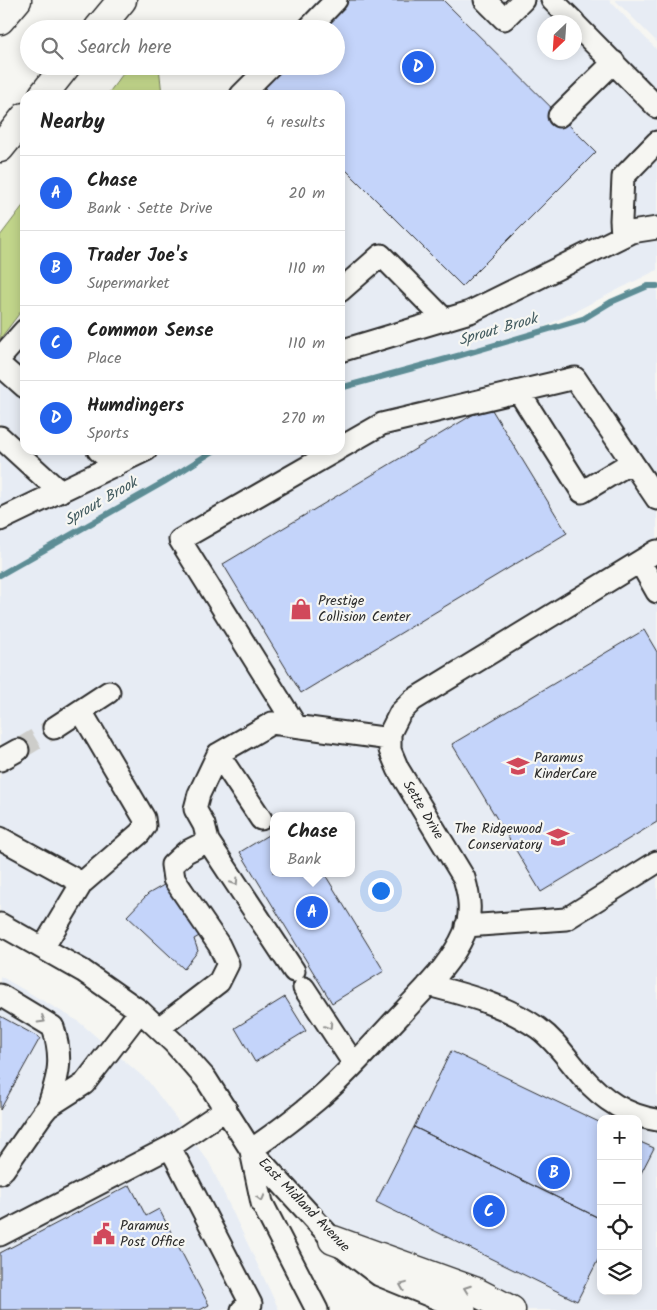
<!DOCTYPE html>
<meta charset="utf-8">
<style>
:root{--surface:#fff;--page:#f2f2f2;--text:#222;--muted:#767676;--line:#e0e0e0;--accent:#2563eb}
body{margin:0;font-family:Kalam,sans-serif;background:var(--page);color:var(--text)}
.controls{position:absolute;right:15px;bottom:15px;display:grid;overflow:hidden;border-radius:10px;box-shadow:0 2px 12px #0003}
.controls button{width:45px;height:45px;display:grid;place-items:center;padding:0;border:0;border-bottom:1px solid var(--line);background:var(--surface);color:var(--text);font:25px sans-serif}
.compass{position:absolute;left:537px;top:15px;width:45px;height:45px;border-radius:50%;background:var(--surface);box-shadow:0 2px 12px #0003;rotate:205deg}
.you{position:absolute;left:380px;top:890px;width:18px;height:18px;margin:-12px;border:4px solid #fff;border-radius:50%;background:#1a73e8;box-shadow:0 0 0 8px #1a73e833}
.badge{display:grid;place-items:center;width:32px;height:32px;border-radius:50%;background:var(--accent);color:#fff;font-size:16px;font-weight:700}
.pin{position:absolute;translate:-50% -50%;border:2px solid #fff;box-shadow:0 1px 5px #0006}
.popup{position:absolute;left:270px;top:812px;width:85px;height:65px;box-sizing:border-box;display:grid;place-content:center;border-radius:10px;background:var(--surface);filter:drop-shadow(0 1px 4px #0005);font-size:16px;white-space:nowrap;color:var(--muted)}
.popup b{font-size:19px;color:var(--text)}
.popup::after{content:'';position:absolute;left:50%;top:100%;margin-left:-10px;border:10px solid transparent;border-top-color:var(--surface)}
.list{margin:0;padding:0;list-style:none}
h2{display:flex;justify-content:space-between;align-items:center;height:65px;margin:0;padding:0 20px;font-size:21px}
h2 small{font-size:16px;font-weight:400;color:var(--muted)}
.list li{display:grid;grid-template-columns:32px 1fr auto;gap:15px;align-items:center;box-sizing:border-box;height:75px;padding:0 20px;border-top:1px solid var(--line)}
.list b{display:block;font-size:19px;white-space:nowrap}
.list p{margin:0;font-size:16px;white-space:nowrap;color:var(--muted)}
.list em{font-size:16px;font-style:normal;color:var(--muted)}
.icon{flex:none;width:28px;height:28px;fill:none;stroke:currentColor;stroke-width:2;stroke-linecap:round;stroke-linejoin:round}
.map{position:relative;flex:none;width:657px;height:1310px;overflow:hidden}
.search{position:absolute;background:var(--surface);box-shadow:0 2px 12px #0003;left:20px;top:20px;width:325px;height:55px;display:flex;align-items:center;gap:12px;box-sizing:border-box;padding:0 18px;border-radius:28px;color:var(--muted);font-size:19px}
.panel{position:absolute;background:var(--surface);box-shadow:0 2px 12px #0003;left:20px;top:90px;width:325px;height:365px;border-radius:15px}
.map>svg:first-child{display:block}
</style>
<div class="map">
<svg width="657" height="1310" viewBox="0 0 657 1310">
<rect width="100%" height="100%" fill="#f6f6f2"/>
<filter id="ink" filterUnits="userSpaceOnUse"><feTurbulence type="fractalNoise" baseFrequency=".02" numOctaves="2"/><feDisplacementMap in="SourceGraphic" scale="10" xChannelSelector="R" yChannelSelector="G"/><feConvolveMatrix kernelMatrix="1 2 1 2 8 2 1 2 1" color-interpolation-filters="sRGB"/></filter>
<g filter="url(#ink)">
<path fill="#e7ecf4" fill-rule="evenodd" d="M317,0H609L657,50V270L532,333L583,319L611,302L648,286H657V1310H511L333,1240L174,1043L0,924V370L25,340V450H340V95H236L261,66H336V29H293ZM544,22H574V52H544ZM499,342L460,355L355,384V383ZM273,816H351V873H273ZM601,1119H638V1291H601Z
M615,0H657V42Z
M0,976L78,1021L148,1081L209,1162L279,1310H0Z"/>
<path fill="#c2d68b" stroke="#76805b" d="M129,66H159L162,95H107Z
M25,203V306L0,339V236Z"/>
<g fill="none" stroke-linecap="round" stroke-linejoin="round">
<path stroke="#5d8d95" stroke-width="6" d="M340,388L461,355L583,319L611,302L648,286H657
M0,575L164,482L215,450"/>
</g>
<path fill="#c4d4fa" stroke="#2b2b2b" d="M350,0H443L596,152L462,286L340,164V95H273L264,86L284,66H336V29H321Z
M489,405L567,533L301,693L223,564Z
M644,630L657,652V822L541,892L452,744Z
M273,832V873H324L384,971L332,1003L240,852Z
M185,873L217,926L194,939L198,951L184,969L127,916L148,894Z
M285,997L306,1031L255,1062L235,1028Z
M0,1016L40,1038L0,1110Z
M451,1051L601,1123V1219L414,1127Z
M414,1127L601,1219V1254L577,1301L376,1202Z
M638,1141L654,1148L638,1179Z
M130,1185L146,1216L159,1209L209,1305L200,1310H0V1253Z"/>
<g fill="none" stroke-linecap="round" stroke-linejoin="round">
<path stroke="#cdcdca" stroke-width="21" stroke-dasharray="21 11" stroke-linecap="butt" d="M18,750L54,728"/>
<g stroke="#2b2b2b" stroke-width="25">
<path id="minor" d="M485,0L504,19L523,0
M552,0L574,22
M574,23L657,107
M308,29L336,0
M241,95L270,66
M559,116L614,62
M622,236L621,220L623,177L657,142
M340,291L381,255L445,320
M340,351L470,312L631,232L657,228
M0,358L25,330
M0,365L25,387
M519,392L582,492L632,462
M0,437L60,492
M340,448L382,424L575,378L657,499
M98,450L116,466
M0,520L146,450
M640,562L657,592
M296,726L180,540L337,450
M54,728L109,692
M0,760L18,750
M261,819L218,754L272,723L390,739
M0,838L82,883
M208,841L294,971
M0,924L83,971L140,1011L174,1043L206,1079L251,1150L333,1240L379,1275L465,1310
M466,926L566,919L657,862
M43,948L82,883L140,833L145,826L144,818L81,711
M428,985C467,995 505,1005 538,1028C556,1041 568,1060 582,1076C603,1100 626,1115 657,1120
M304,988L354,1064
M0,995L53,1027C63,1059 59,1075 48,1107
M159,1028L219,982L228,964L219,945L174,879L172,865L186,852L208,841L204,825L195,809L199,794L218,754
M170,1147L251,1304L242,1310
M251,1150C274,1134 297,1117 318,1099C349,1073 375,1041 403,1012C425,988 451,964 464,934C472,915 470,898 464,878L398,769L390,750V733L400,713L413,700L657,551
M251,1151L262,1203L317,1310
M0,1173L4,1169L43,1113L48,1107L84,1084L140,1011
M0,1235L170,1147L226,1109"/>
</g>
<g stroke="#2b2b2b" stroke-width="31">
<path id="highway" d="M0,20L17,0
M98,29L122,0
M43,95L66,66
M0,148L25,117
M333,1240L474,1291L511,1310"/>
</g>
<use href="#minor" stroke="#f6f6f2" stroke-width="21"/>
<use href="#highway" stroke="#f6f6f2" stroke-width="28"/>
</g>
<defs><path id="oneway-chevron" d="M-2-3.5L2.5 0L-2 3.5" fill="none" stroke-width="1.6" stroke-linecap="round" stroke-linejoin="round" transform="scale(1.25)"/></defs>
<g stroke="#90908e">
<use href="#oneway-chevron" transform="translate(235 882) rotate(57)"/>
<use href="#oneway-chevron" transform="translate(42 1020) rotate(31)"/>
<use href="#oneway-chevron" transform="translate(329 1026) rotate(57)"/>
<use href="#oneway-chevron" transform="translate(261 1198) rotate(75)"/>
<use href="#oneway-chevron" transform="translate(403 1286) rotate(-158)"/>
<use href="#oneway-chevron" transform="translate(467 1289) rotate(-160)"/>
</g>
</g>
<defs>
<g id="shop-bare" transform="scale(1.725)"><path d="M-5-2.5h2.3a2.7 3.5 0 0 1 5.4 0H5L5.5 6h-11ZM-1.5-2.5h3a1.5 2.3 0 0 0-3 0Z" fill="#d1495b" stroke="#f6f6f2" stroke-width="2.5" paint-order="stroke"/></g>
<g id="school-bare" transform="scale(1.725)"><path d="M0-5L7-2L0 1L-7-2ZM-4 1L0 2.5L4 1V4Q0 6-4 4Z" fill="#d1495b" stroke="#f6f6f2" stroke-width="2.5" paint-order="stroke"/></g>
<g id="civic-bare" transform="scale(1.725)"><path d="M-.6-6.5H3V-4.5H.6V-3L4-1V1h2V6H-6V1h2V-1L-.6-3ZM-1.2 2.5V6h2.4V2.5Z" fill="#d1495b" stroke="#f6f6f2" stroke-width="2.5" paint-order="stroke"/></g>
</defs>
<g fill-rule="evenodd">
<use href="#shop-bare" x="301" y="609"/>
<use href="#school-bare" x="518" y="766"/>
<use href="#school-bare" x="558" y="837"/>
<use href="#civic-bare" x="104" y="1234"/>
</g>
<g text-anchor="middle" dominant-baseline="central" stroke-width="4.5" stroke-linejoin="round" paint-order="stroke">
<g font-size="14" fill="#2b2b2b" stroke="#f6f6f2" text-anchor="start">
<text x="318" y="601">Prestige<tspan x="318" dy="16">Collision Center</tspan></text>
<text x="534" y="758">Paramus<tspan x="534" dy="16">KinderCare</tspan></text>
<text x="542" y="829" text-anchor="end">The Ridgewood<tspan x="542" dy="16">Conservatory</tspan></text>
<text x="120" y="1226">Paramus<tspan x="120" dy="16">Post Office</tspan></text>
</g>
<g font-size="14" fill="#2b2b2b" stroke="#f6f6f2">
<text transform="translate(423 810) rotate(59)">Sette Drive</text>
<text transform="translate(304 1205) rotate(46)">East Midland Avenue</text>
</g>
<g font-size="15" font-style="italic" fill="#445c60" stroke="#f6f6f2">
<text transform="translate(498 330) rotate(-16)">Sprout Brook</text>
<text transform="translate(101 502) rotate(-30)">Sprout Brook</text>
</g>
</g>
</svg>
<div class="controls">
<button>+</button>
<button>−</button>
<button><svg class="icon" aria-label="locate" viewBox="0 0 24 24"><circle cx="12" cy="12" r="6"/><path d="M12 2v4M12 18v4M2 12h4M18 12h4"/></svg></button>
<button><svg class="icon" aria-label="layers" viewBox="0 0 24 24"><path d="M12 4l9 5-9 5-9-5zM3 14l9 5 9-5"/></svg></button>
</div>
<svg class="compass" viewBox="-18 -18 36 36"><path d="M0-13l5 13h-10z" fill="#e53935"/><path d="M0 13l5-13h-10z" fill="#767676"/></svg>
<div class="you"></div>
<div class="pin badge" style="left:312px;top:912px">A</div>
<div class="popup"><b>Chase</b>Bank</div>
<div class="pin badge" style="left:554px;top:1173px">B</div>
<div class="pin badge" style="left:489px;top:1211px">C</div>
<div class="pin badge" style="left:418px;top:67px">D</div>
<div class="search"><svg class="icon" aria-label="search" viewBox="0 0 24 24"><circle cx="10" cy="10" r="6"/><path d="M15 15l6 6"/></svg>Search here</div>
<section class="panel">
<h2>Nearby<small>4 results</small></h2>
<ul class="list">
<li><span class="badge">A</span><div><b>Chase</b><p>Bank · Sette Drive</p></div><em>20 m</em></li>
<li><span class="badge">B</span><div><b>Trader Joe's</b><p>Supermarket</p></div><em>110 m</em></li>
<li><span class="badge">C</span><div><b>Common Sense</b><p>Place</p></div><em>110 m</em></li>
<li><span class="badge">D</span><div><b>Humdingers</b><p>Sports</p></div><em>270 m</em></li>
</ul>
</section>
</div>
